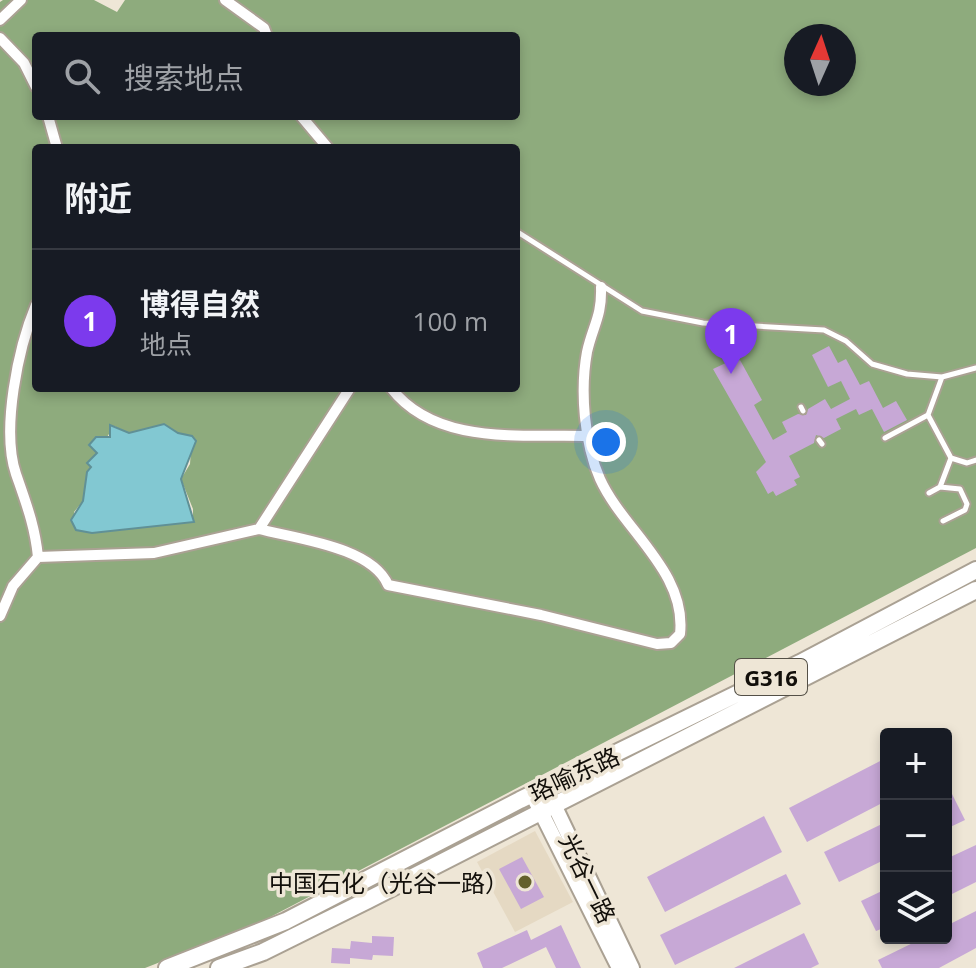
<!DOCTYPE html>
<html lang="zh">
<meta charset="utf-8">
<style>
:root{--surface:#171b24;--page:#242831;--text:#f1f3f6;--muted:#9ea1a6;--line:#363941;--accent:#7c3aed}
body{margin:0;font-family:"Open Sans","Noto Sans SC",sans-serif;background:var(--page);color:var(--text)}
.controls{position:absolute;right:24px;bottom:24px;display:grid;overflow:hidden;border-radius:8px;box-shadow:0 4px 12px #0003}
.controls button{width:72px;height:72px;display:grid;place-items:center;padding:0;border:0;border-bottom:2px solid var(--line);background:var(--surface);color:var(--text);font:40px sans-serif}
.compass{position:absolute;left:784px;top:24px;width:72px;height:72px;border-radius:50%;background:var(--surface);box-shadow:0 4px 12px #0003;rotate:3deg}
.you{position:absolute;left:606px;top:442px;width:28px;height:28px;margin:-20px;border:6px solid #fff;border-radius:50%;background:#1a73e8;box-shadow:0 0 0 12px #1a73e833}
.badge{display:grid;place-items:center;width:52px;height:52px;border-radius:50%;background:var(--accent);color:#fff;font-size:26px;font-weight:700}
.pin{position:absolute;translate:-50% -66px;filter:drop-shadow(0 2px 4px #0008)}
.pin::after{content:'';position:absolute;top:42px;width:28px;height:24px;background:inherit;clip-path:polygon(0 0,100% 0,50% 100%)}
.list{margin:0;padding:0;list-style:none}
h2{display:flex;justify-content:space-between;align-items:center;height:104px;margin:0;padding:0 32px;font-size:34px}
h2 small{font-size:26px;font-weight:400;color:var(--muted)}
.list li{display:grid;grid-template-columns:52px 1fr auto;gap:24px;align-items:center;box-sizing:border-box;height:144px;padding:0 32px;border-top:2px solid var(--line)}
.list b{display:block;font-size:30px;white-space:nowrap}
.list p{margin:0;font-size:26px;white-space:nowrap;color:var(--muted)}
.list em{font-size:26px;font-style:normal;color:var(--muted)}
.icon{flex:none;width:44px;height:44px;fill:none;stroke:currentColor;stroke-width:2;stroke-linecap:round;stroke-linejoin:round}
.map{position:relative;flex:none;width:976px;height:968px;overflow:hidden}
.search{position:absolute;background:var(--surface);box-shadow:0 4px 12px #0003;left:32px;top:32px;width:488px;height:88px;display:flex;align-items:center;gap:20px;box-sizing:border-box;padding:0 28px;border-radius:8px;color:var(--muted);font-size:30px}
.panel{position:absolute;background:var(--surface);box-shadow:0 4px 12px #0003;left:32px;top:144px;width:488px;height:248px;border-radius:8px}
.map>svg:first-child{display:block}
</style>
<div class="map">
<svg width="976" height="968" viewBox="0 0 976 968">
<rect width="100%" height="100%" fill="#eee6d6"/>
<path fill="#e5d9c3" d="M535,831L573,902L515,932L477,862Z"/>
<path fill="#8eab7d" fill-rule="evenodd" d="M3,0H94L117,12L125,0H976V548L255,925L145,968H0V2ZM36,36H516V116H36ZM796,36H844V84H796ZM36,148H516V388H36ZM164,424L178,433L192,436L190,464L181,479L193,509V522L92,533L76,530L74,512L83,501L97,453L114,426L129,433Z"/>
<path fill="#82c8d2" stroke="#609096" stroke-width="2" d="M164,424L178,433L192,436L196,441L181,479L194,522L92,533L76,530L71,520L83,501L87,472L91,467L87,463L97,453L89,445L96,437H110V425L129,433Z"/>
<path fill="#c7a8d6" d="M829,346L838,363L846,359L860,385L869,381L883,408L896,401L907,420L884,432L872,409L859,415L856,409L836,419L841,429L824,438L816,435L814,443L789,456L800,477L794,480L797,485L776,496L773,491L768,494L756,472L766,462L713,369L730,361L732,365L740,360L762,400L754,405L773,440L787,432L782,422L798,414L806,415L808,409L825,399L831,409L850,399L841,381L828,387L812,355Z
M886,758V801L807,842L789,808Z
M946,782L965,820L946,829Z
M764,816L782,852L665,912L647,877Z
M884,823L886,859L839,882L824,852Z
M976,845V882L946,897V859Z
M522,857L544,897L521,909L499,869Z
M786,874L801,904L675,965L660,935Z
M886,889V927L876,931L861,901Z
M976,911V948L939,968H882L878,960L923,938H946V926Z
M561,925L581,968H556L546,947L502,968H483L477,953L527,930L531,940Z
M804,933L819,964L811,968H734Z
M372,936L394,937L393,956L373,955L372,960L350,958V964L331,963L332,948L350,949L351,941L372,943Z"/>
<g fill="none" stroke-linecap="round" stroke-linejoin="round">
<g stroke="#aaa193" stroke-width="9">
<path id="service" d="M516,231L642,311L703,323L824,330L846,341L872,364L907,374L942,377L976,368
M801,407L803,411
M928,415L951,458L940,487L929,493
M885,438L928,415L942,377
M819,440L822,444
M951,458L967,463L976,460
M940,487L960,489L967,504L965,510L943,521"/>
</g>
<g stroke="#aaa193" stroke-width="14">
<path id="minor" d="M225,0L264,28L267,36
M0,20L21,0
M0,38L24,63L36,87
M48,116L57,148
M301,116L328,148
M391,388C436,446 521,434 588,436
M259,529C297,539 372,547 388,585L541,615L657,644L671,643L680,634C687,572 623,530 600,479C584,443 580,390 587,352C593,325 602,317 601,287
M38,557L154,553L259,529L350,388
M0,616L13,586L38,557C35,526 26,503 16,474C1,430 18,348 36,305"/>
</g>
<g stroke="#aaa193" stroke-width="18">
<path id="secondary" d="M546,788L632,968
M532,794L619,968"/>
</g>
<g stroke="#aaa193" stroke-width="20">
<path id="trunk" d="M167,968L286,921L520,800L800,663L976,570
M219,968L263,952L368,900L976,590"/>
</g>
<use href="#service" stroke="#fff" stroke-width="5"/>
<use href="#minor" stroke="#fff" stroke-width="10"/>
<use href="#secondary" stroke="#fff" stroke-width="14"/>
<use href="#trunk" stroke="#fff" stroke-width="16"/>
</g>
<circle fill="#63602c" stroke="#eee6d6" stroke-width="3" cx="525" cy="882" r="8"/>
<g text-anchor="middle" dominant-baseline="central" stroke-width="7" stroke-linejoin="round" paint-order="stroke">
<rect fill="#eee6d6" stroke="#545047" stroke-width="2" x="735" y="659" width="72" height="36" rx="6"/>
<g font-size="22" font-weight="bold" fill="#120f0a">
<text x="771" y="677">G316</text>
</g>
<g font-size="24" fill="#120f0a" stroke="#eee6d6">
<text transform="translate(574 774) rotate(-25)">珞喻东路</text>
<text transform="translate(588 878) rotate(64)">光谷一路</text>
</g>
<g font-size="24" fill="#120f0a" stroke="#eee6d6" text-anchor="end">
<text x="509" y="882">中国石化（光谷一路）</text>
</g>
</g>
</svg>
<div class="controls">
<button>+</button>
<button>−</button>
<button><svg class="icon" aria-label="layers" viewBox="0 0 24 24"><path d="M12 4l9 5-9 5-9-5zM3 14l9 5 9-5"/></svg></button>
</div>
<svg class="compass" viewBox="-18 -18 36 36"><path d="M0-13l5 13h-10z" fill="#e53935"/><path d="M0 13l5-13h-10z" fill="#9ea1a6"/></svg>
<div class="you"></div>
<div class="pin badge" style="left:731px;top:374px">1</div>
<div class="search"><svg class="icon" aria-label="search" viewBox="0 0 24 24"><circle cx="10" cy="10" r="6"/><path d="M15 15l6 6"/></svg>搜索地点</div>
<section class="panel">
<h2>附近<small></small></h2>
<ul class="list">
<li><span class="badge">1</span><div><b>博得自然</b><p>地点</p></div><em>100 m</em></li>
</ul>
</section>
</div>
